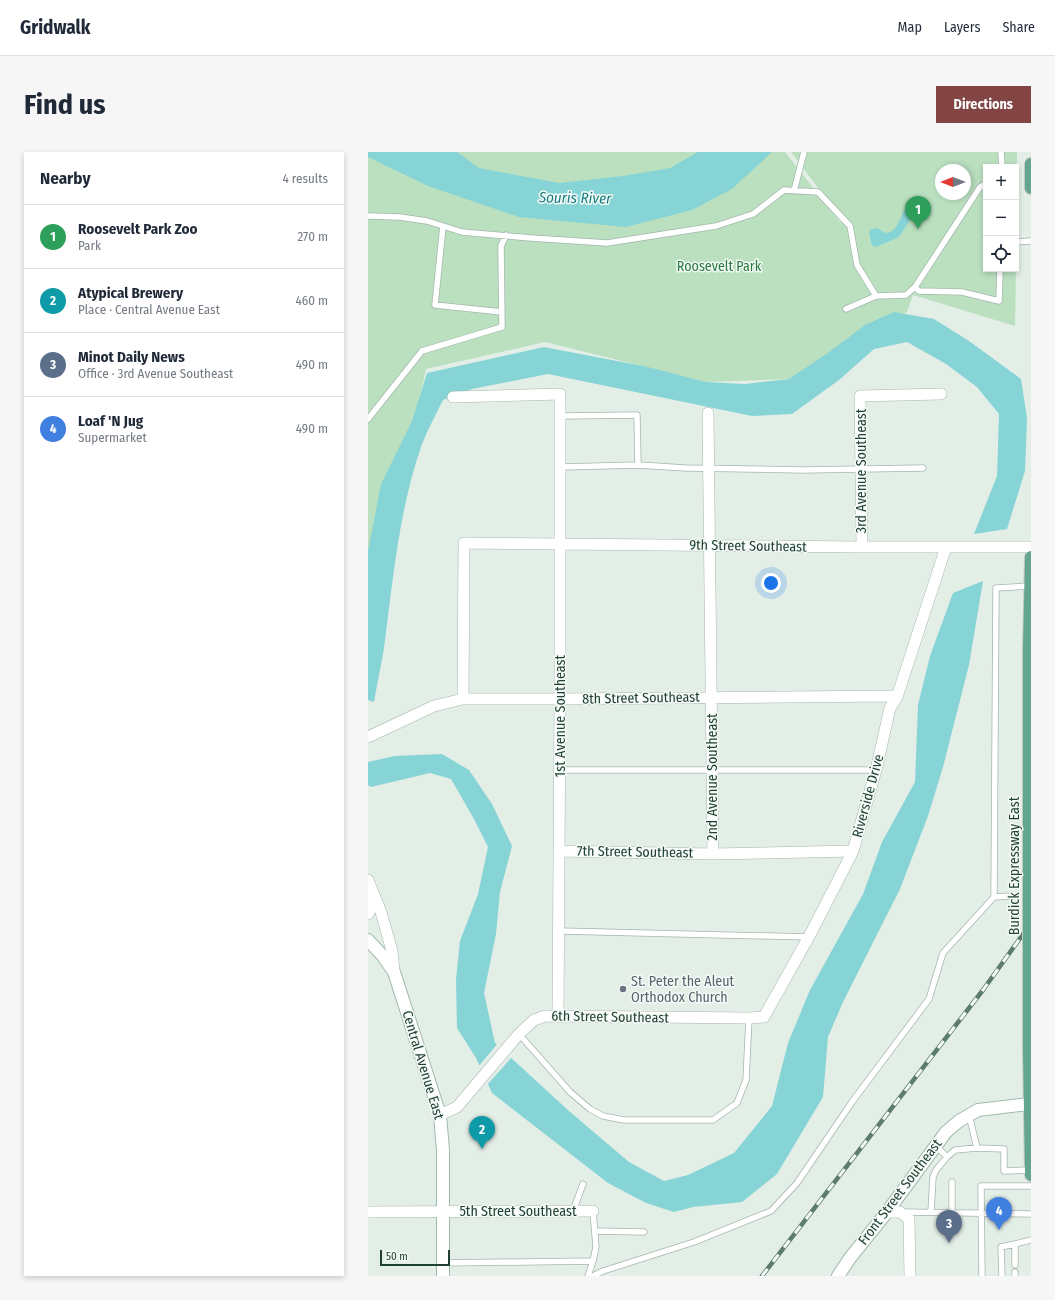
<!DOCTYPE html>
<meta charset="utf-8">
<style>
:root{--surface:#fff;--page:#f6f6f7;--text:#1f2937;--muted:#747a83;--line:#e0e1e3;--accent:#824544}
body{margin:0;font-family:"Fira Sans Condensed",sans-serif;background:var(--page);color:var(--text)}
.controls{position:absolute;right:12px;top:12px;display:grid;overflow:hidden;border-radius:0px;box-shadow:0 2px 6px #0003}
.controls button{width:36px;height:36px;display:grid;place-items:center;padding:0;border:0;border-bottom:1px solid var(--line);background:var(--surface);color:var(--text);font:20px sans-serif}
.compass{position:absolute;left:567px;top:12px;width:36px;height:36px;border-radius:50%;background:var(--surface);box-shadow:0 2px 6px #0003;rotate:270deg}
.scale{position:absolute;left:12px;bottom:10px;width:70px;box-sizing:border-box;padding-left:4px;border:2px solid #214034;border-top:0;font-size:11px;line-height:14px;white-space:nowrap;color:#214034;-webkit-text-stroke:3px #f4faf6;paint-order:stroke}
.you{position:absolute;left:403px;top:431px;width:14px;height:14px;margin:-10px;border:3px solid #fff;border-radius:50%;background:#1a73e8;box-shadow:0 0 0 6px #1a73e833}
.badge{display:grid;place-items:center;width:26px;height:26px;border-radius:50%;background:var(--accent);color:#fff;font-size:13px;font-weight:700}
.pin{position:absolute;translate:-50% -33px;filter:drop-shadow(0 1px 2px #0008)}
.pin::after{content:'';position:absolute;top:21px;width:14px;height:12px;background:inherit;clip-path:polygon(0 0,100% 0,50% 100%)}
.list{margin:0;padding:0;list-style:none}
h2{display:flex;justify-content:space-between;align-items:center;height:52px;margin:0;padding:0 16px;font-size:17px}
h2 small{font-size:13px;font-weight:400;color:var(--muted)}
.list li{display:grid;grid-template-columns:26px 1fr auto;gap:12px;align-items:center;box-sizing:border-box;height:64px;padding:0 16px;border-top:1px solid var(--line)}
.list b{display:block;font-size:15px;white-space:nowrap}
.list p{margin:0;font-size:13px;white-space:nowrap;color:var(--muted)}
.list em{font-size:13px;font-style:normal;color:var(--muted)}
.icon{flex:none;width:22px;height:22px;fill:none;stroke:currentColor;stroke-width:2;stroke-linecap:round;stroke-linejoin:round}
.map{position:relative;flex:none;width:663px;height:1124px;overflow:hidden;border-radius:0px}
header{display:flex;align-items:center;gap:24px;box-sizing:border-box;height:56px;padding:0 20px;background:var(--surface);border-bottom:1px solid var(--line)}
header strong{font-size:19px}
nav{display:flex;gap:22px;margin-inline-start:auto;font-size:14px}
.intro{display:flex;align-items:center;justify-content:space-between;box-sizing:border-box;height:96px;padding:0 24px}
h1{margin:0;font-size:28px}
.button{padding:10px 18px;border-radius:0px;background:var(--accent);color:#fff;font-size:14px;font-weight:700}
main{display:flex;gap:24px;padding:0 24px}
aside{flex:1;background:var(--surface);border-radius:0px;box-shadow:0 2px 6px #0003}
.map>svg:first-child{display:block}
</style>
<header>
<strong>Gridwalk</strong>
<nav><a>Map</a><a>Layers</a><a>Share</a></nav>
</header>
<div class="intro"><h1>Find us</h1><a class="button">Directions</a></div>
<main>
<aside>
<h2>Nearby<small>4 results</small></h2>
<ul class="list">
<li><span class="badge" style="background:#2e9e5b">1</span><div><b>Roosevelt Park Zoo</b><p>Park</p></div><em>270 m</em></li>
<li><span class="badge" style="background:#0f9aa8">2</span><div><b>Atypical Brewery</b><p>Place · Central Avenue East</p></div><em>460 m</em></li>
<li><span class="badge" style="background:#5c6f8a">3</span><div><b>Minot Daily News</b><p>Office · 3rd Avenue Southeast</p></div><em>490 m</em></li>
<li><span class="badge" style="background:#3f7fe0">4</span><div><b>Loaf 'N Jug</b><p>Supermarket</p></div><em>490 m</em></li>
</ul>
</aside>
<div class="map">
<svg width="663" height="1124" viewBox="0 0 663 1124">
<rect width="100%" height="100%" fill="#e3eee7"/>
<path fill="#bae0c0" fill-rule="evenodd" d="M0,0H417L472,70L478,73L423,0H649L648,113V15H618V117H648L647,174L545,143L539,160L421,227L338,230L177,190L58,217L0,480ZM573,18H597V42H573Z"/>
<path fill="#87d4d6" d="M0,0H89L111,16L191,31L255,24L302,16L330,0H404L364,37L324,58L258,75L151,65L60,34L0,5Z
M545,53L547,60L531,85L508,95L504,94L501,81L503,77L509,76L517,81L523,80C525,78 528,76 529,73C535,64 533,57 545,53Z
M526,160L566,167L601,189L653,227L659,266L657,319L639,377L606,382L629,324L631,262L609,235L578,212L539,190L506,197L471,228L424,262L384,264L180,222L104,237L75,248C68,262 60,277 54,292C31,357 25,428 16,496C13,514 9,532 6,550L0,548V399L13,332L44,269L59,221L176,195L280,215L338,230L377,232L421,227L460,201L497,173Z
M615,429L601,513L575,615L560,664L532,737L475,850L460,885L455,945L409,1022L374,1050L325,1055L306,1060L278,1051L240,1031L124,941L108,906L89,876L88,827L92,789L110,742L120,695L106,667L83,627L62,621L3,635L0,633V610L27,604L74,602L101,618L124,652L144,694L132,740L128,782L116,841L127,891L201,959L261,1010L296,1029L320,1023L366,1001L404,954L420,891L442,838L495,742L514,690L547,630L550,553L562,504L585,441Z"/>
<path fill="#e3eee7" d="M130,891L144,905L118,934L110,915Z"/>
<g fill="none" stroke-linecap="round" stroke-linejoin="round">
<g stroke="#a5b6ae" stroke-width="7">
<path id="lane" d="M633,0L634,15
M618,32L612,35L547,135L551,139L594,140L631,149L632,117
M426,39L436,0
M0,64L32,65L59,69L94,80L163,86L239,91L348,74L385,62L416,38L450,40L482,74L489,113L508,144L538,143L547,135
M75,74L67,153L134,160
M648,90L663,89
M478,157L508,144
M193,264L269,263L270,313
M0,267L54,199L134,175L133,94L138,83
M193,315L270,313L318,316L435,318L555,316
M192,618H508
M626,745L628,436L662,434
M192,779L441,785
M151,882L202,940L222,957L235,964L256,968H345L369,951L378,928L381,866
M601,963L609,996L636,997V1019L663,1018
M568,994L579,1005
M584,1030V1060
M205,1059L215,1032
M534,1060L663,1062
M563,1060L565,1025L568,1018L579,1005L587,998L609,996
M227,1079L276,1080
M75,1111L225,1109
M647,1113V1092L663,1088
M647,1120V1124
M220,1124L225,1109L228,1095L225,1059
M225,1124L235,1119L326,1090L403,1059L429,1031L484,950L561,847L575,801L626,745L643,744
M614,1124L613,1034H663
M634,1124L633,1095L647,1092"/>
</g>
<g stroke="#a5b6ae" stroke-width="12">
<path id="street" d="M85,245L192,242V547L190,864
M340,261L345,702
M494,395L492,244L573,242
M95,547L96,391L494,395H663
M0,585L66,554L95,547H192L523,544L529,545
M192,699L345,702L485,699
M0,728L13,760L24,799L26,820
M0,762C4,756 4,748 2,740
M72,963L89,955L151,882L166,868L177,864L381,866L396,865L444,779L485,699L508,618L522,556L529,545L578,395
M0,1060L225,1059
M519,1060H532L541,1067L542,1124"/>
</g>
<g stroke="#a0baae" stroke-width="14">
<path id="secondary" d="M0,788L15,804L26,820L72,963L75,998V1124
M470,1124L482,1106L519,1060L578,980L591,969L610,958L661,952"/>
</g>
<g stroke="#c1cac6" stroke-width="14">
<path id="primary" d="M663,12V36
M661,497L663,405
M661,898L663,1023"/>
</g>
<use href="#lane" stroke="#fff" stroke-width="5.5"/>
<use href="#street" stroke="#fff" stroke-width="11"/>
<use href="#secondary" stroke="#fff" stroke-width="12"/>
<use href="#primary" stroke="#64a68d" stroke-width="12"/>
<g stroke="#5b7c6f" stroke-width="4.5">
<path id="rail" d="M394,1124L615,838L663,771"/>
</g>
<use href="#rail" stroke="#f4faf6" stroke-width="3" stroke-dasharray="9" stroke-linecap="butt"/>
<g stroke="#c1cac6" stroke-width="14" stroke-linecap="butt">
<path id="primary-bridge" d="M661,898V497"/>
</g>
<use href="#primary-bridge" stroke="#64a68d" stroke-width="12"/>
</g>
<circle fill="#6b7280" stroke="#f4faf6" stroke-width="1.5" cx="255" cy="837" r="4"/>
<g text-anchor="middle" dominant-baseline="central" stroke-width="3" stroke-linejoin="round" paint-order="stroke">
<g font-size="14" fill="#287a3e" stroke="#f4faf6">
<text x="351" y="114">Roosevelt Park</text>
</g>
<g font-size="14" fill="#214034" stroke="#f4faf6">
<text transform="translate(493 319) rotate(-90)">3rd Avenue Southeast</text>
<text transform="translate(380 394) rotate(1)">9th Street Southeast</text>
<text transform="translate(273 546) rotate(-1)">8th Street Southeast</text>
<text transform="translate(192 564) rotate(-90)">1st Avenue Southeast</text>
<text transform="translate(344 625) rotate(-90)">2nd Avenue Southeast</text>
<text transform="translate(500 644) rotate(-75)">Riverside Drive</text>
<text transform="translate(267 700) rotate(1)">7th Street Southeast</text>
<text transform="translate(646 714) rotate(-90)">Burdick Expressway East</text>
<text transform="translate(242 865) rotate(1)">6th Street Southeast</text>
<text transform="translate(55 913) rotate(73)">Central Avenue East</text>
<text transform="translate(532 1040) rotate(-53)">Front Street Southeast</text>
<text x="150" y="1059">5th Street Southeast</text>
</g>
<g font-size="14" fill="#5b616d" stroke="#f4faf6" text-anchor="start">
<text x="263" y="829">St. Peter the Aleut<tspan x="263" dy="16">Orthodox Church</tspan></text>
</g>
<g font-size="15" font-style="italic" fill="#167c81" stroke="#f4faf6">
<text transform="translate(207 46) rotate(1)">Souris River</text>
</g>
</g>
</svg>
<div class="controls">
<button>+</button>
<button>−</button>
<button><svg class="icon" aria-label="locate" viewBox="0 0 24 24"><circle cx="12" cy="12" r="6"/><path d="M12 2v4M12 18v4M2 12h4M18 12h4"/></svg></button>
</div>
<svg class="compass" viewBox="-18 -18 36 36"><path d="M0-13l5 13h-10z" fill="#e53935"/><path d="M0 13l5-13h-10z" fill="#747a83"/></svg>
<div class="scale">50 m</div>
<div class="you"></div>
<div class="pin badge" style="left:550px;top:77px;background:#2e9e5b">1</div>
<div class="pin badge" style="left:114px;top:997px;background:#0f9aa8">2</div>
<div class="pin badge" style="left:581px;top:1091px;background:#5c6f8a">3</div>
<div class="pin badge" style="left:631px;top:1078px;background:#3f7fe0">4</div>
</div>
</main>
